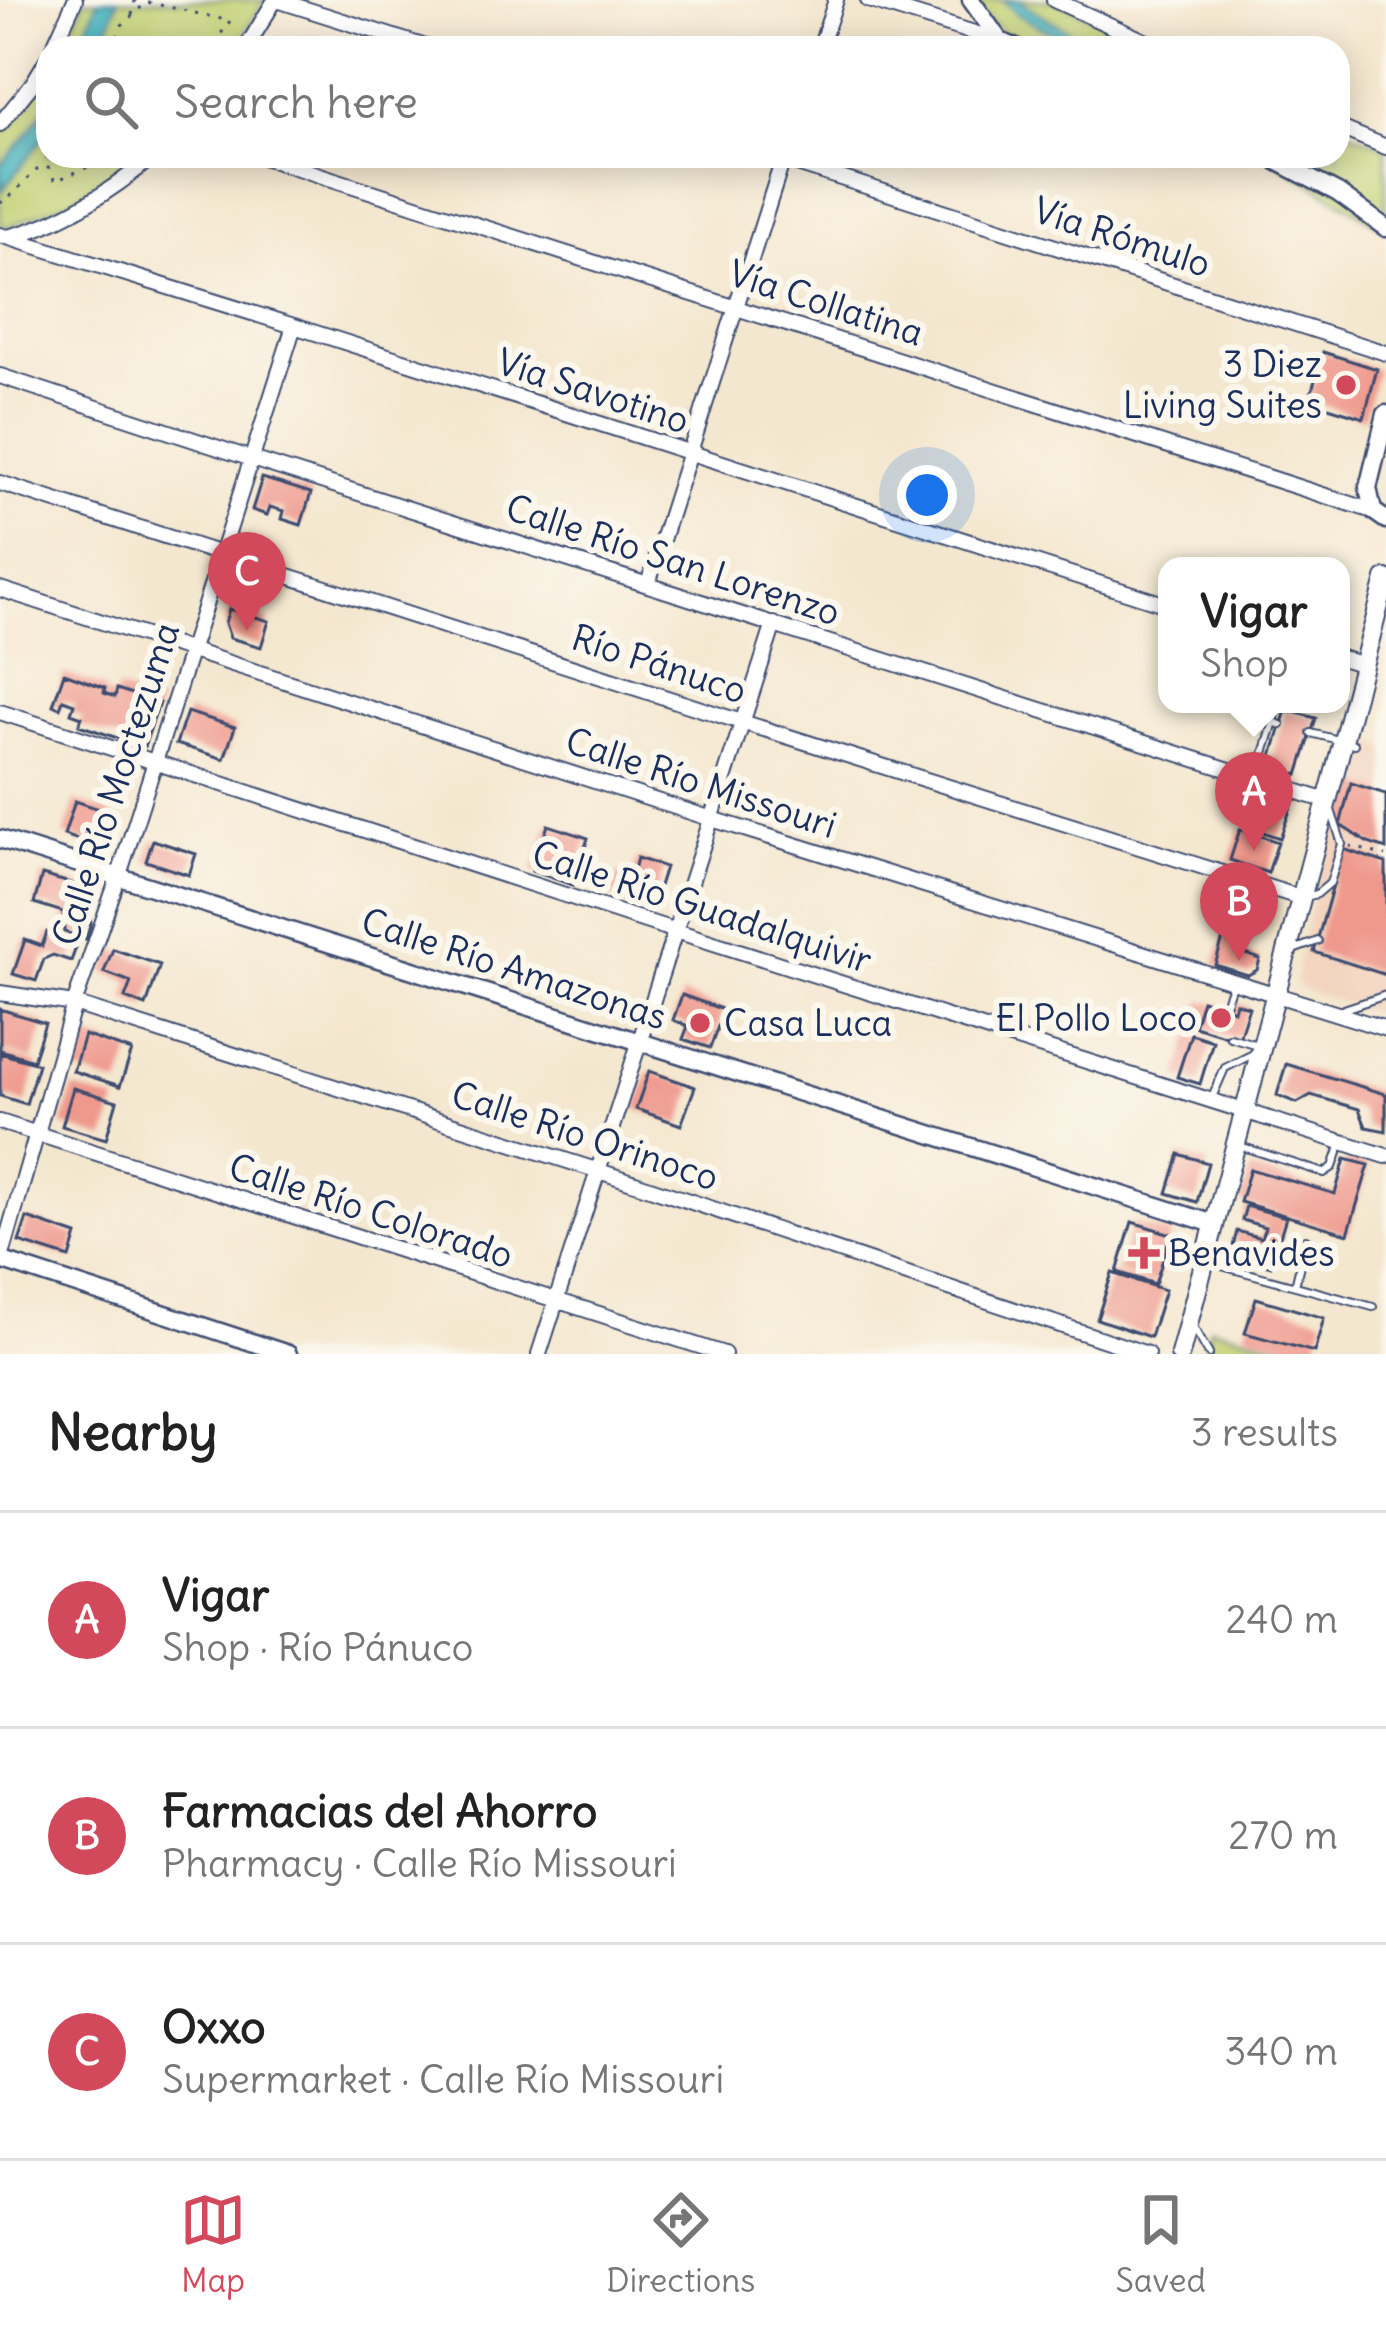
<!DOCTYPE html>
<meta charset="utf-8">
<style>
:root{--surface:#fff;--page:#f6f6f6;--text:#222;--muted:#767676;--line:#e0e0e0;--accent:#d1495b}
body{margin:0;font-family:Delius,sans-serif;background:var(--page);color:var(--text)}
.you{position:absolute;left:927px;top:495px;width:42px;height:42px;margin:-30px;border:9px solid #fff;border-radius:50%;background:#1a73e8;box-shadow:0 0 0 18px #1a73e833}
.badge{display:grid;place-items:center;width:78px;height:78px;border-radius:50%;background:var(--accent);color:#fff;font-size:39px;font-weight:700}
.pin{position:absolute;translate:-50% -99px;filter:drop-shadow(0 3px 6px #0008)}
.pin::after{content:'';position:absolute;top:63px;width:42px;height:36px;background:inherit;clip-path:polygon(0 0,100% 0,50% 100%)}
.popup{position:absolute;left:1158px;top:557px;width:192px;height:156px;box-sizing:border-box;display:grid;place-content:center;border-radius:24px;background:var(--surface);filter:drop-shadow(0 3px 9px #0005);font-size:39px;white-space:nowrap;color:var(--muted)}
.popup b{font-size:45px;color:var(--text)}
.popup::after{content:'';position:absolute;left:50%;top:100%;margin-left:-24px;border:24px solid transparent;border-top-color:var(--surface)}
.list{margin:0;padding:0;list-style:none}
h2{display:flex;justify-content:space-between;align-items:center;height:156px;margin:0;padding:0 48px;font-size:51px}
h2 small{font-size:39px;font-weight:400;color:var(--muted)}
.list li{display:grid;grid-template-columns:78px 1fr auto;gap:36px;align-items:center;box-sizing:border-box;height:216px;padding:0 48px;border-top:3px solid var(--line)}
.list b{display:block;font-size:45px;white-space:nowrap}
.list p{margin:0;font-size:39px;white-space:nowrap;color:var(--muted)}
.list em{font-size:39px;font-style:normal;color:var(--muted)}
.icon{flex:none;width:66px;height:66px;fill:none;stroke:currentColor;stroke-width:2;stroke-linecap:round;stroke-linejoin:round}
.map{position:relative;flex:none;width:1386px;height:1354px;overflow:hidden}
.search{position:absolute;background:var(--surface);box-shadow:0 6px 30px #0003;left:36px;right:36px;top:36px;height:132px;display:flex;align-items:center;gap:30px;box-sizing:border-box;padding:0 42px;border-radius:36px;color:var(--muted);font-size:45px}
.sheet{height:804px;background:var(--surface)}
nav{display:flex;justify-content:space-around;align-items:center;box-sizing:border-box;height:168px;border-top:3px solid var(--line);background:var(--surface);font-size:33px;color:var(--muted)}
nav a{display:grid;justify-items:center;gap:6px}
nav .on{color:var(--accent)}
.map>svg:first-child{display:block}
</style>
<div class="map">
<svg width="1386" height="1354" viewBox="0 0 1386 1354">
<rect width="100%" height="100%" fill="#fbf7ec"/>
<filter id="ink" filterUnits="userSpaceOnUse"><feTurbulence type="fractalNoise" baseFrequency=".00833" numOctaves="2"/><feDisplacementMap in="SourceGraphic" scale="24" xChannelSelector="R" yChannelSelector="G"/><feConvolveMatrix kernelMatrix="1 2 1 2 8 2 1 2 1" color-interpolation-filters="sRGB"/></filter>
<filter id="wash" filterUnits="userSpaceOnUse"><feTurbulence type="fractalNoise" baseFrequency=".004" numOctaves="4" result="noise"/><feDisplacementMap in="SourceGraphic" scale="48" xChannelSelector="R" yChannelSelector="G"/><feGaussianBlur stdDeviation="2.7" result="paint"/><feColorMatrix in="noise" values="0 0 0 0 0 0 0 0 0 0 0 0 0 0 0 0 0 1.4 0 .05"/><feComposite in="paint" operator="in"/></filter>
<g filter="url(#wash)">
<rect width="100%" height="100%" fill="#f4e7cf"/>
<path fill="#f3d4bf" d="M1356,738L1386,747V1016L1304,990L1295,983L1304,933Z"/>
<path fill="#c1d072" stroke="#6e8068" stroke-width="3" d="M85,0H265L235,48H63Z
M971,0H1054L1160,48H1017Z
M48,75V156H139L68,202L8,227L0,224V137L19,117Z
M1338,127L1386,147V229L1267,156H1338Z
M1210,1327L1313,1354H1204Z"/>
<path fill="#41b1bc" stroke="#2e708d" stroke-width="3" d="M98,0H118L101,48H79Z
M1003,0H1017L1098,48L1071,47L1057,36L1017,14Z
M48,104V132L2,191L0,166L27,135Z"/>
<g id="blocks">
<path fill="#ef998d" d="M1323,352L1377,369L1364,418L1309,401Z
M262,478L311,493L301,525L282,519L284,511L270,507L267,515L252,510Z
M229,609L269,621L261,647L230,638L225,623Z
M64,673L105,688L104,693L115,697L117,689L159,703L144,747L79,725L82,717L71,713L74,704L63,700L60,708L53,705Z
M1286,710L1316,718L1298,775L1269,766Z
M187,712L235,727L224,759L176,744Z
M1351,783L1386,794V849L1368,843L1340,825Z
M1265,796L1292,805L1280,838L1254,829Z
M75,801L111,813L100,847L64,835Z
M548,825L588,838L573,885L532,871Z
M1240,829L1278,842L1268,873L1230,860Z
M153,840L196,854L189,875L146,861Z
M1343,849L1386,863V975L1314,952Z
M637,858L665,867L653,905L632,898L634,895L623,892L621,899L611,896L618,873L632,877Z
M42,875L84,887L91,923L86,939L64,932L63,912L34,903Z
M1237,892L1259,898L1243,953L1260,959L1257,970L1248,975L1215,965Z
M47,932L78,942L71,961L53,955L44,959L36,981L13,974L25,940L42,946Z
M113,949L160,965L146,1006L125,998L131,982L104,972Z
M682,995L724,1010L710,1048L683,1039L688,1026L673,1020Z
M1202,1000L1234,1010L1236,1003L1249,1007L1240,1035L1230,1037L1194,1026Z
M0,1009L45,1023L33,1060L0,1050Z
M1191,1034L1213,1041L1200,1084L1177,1077Z
M84,1035L132,1051L120,1086L73,1071Z
M0,1053L38,1064L26,1104L0,1096Z
M1286,1064L1386,1094V1131L1366,1127L1359,1109L1311,1095L1297,1103L1277,1095Z
M649,1071L695,1087L681,1125L636,1109Z
M73,1088L117,1101L106,1139L62,1126Z
M1179,1154L1208,1163L1197,1202L1167,1193Z
M1345,1159L1369,1165L1348,1234L1240,1202L1250,1169L1335,1194Z
M1246,1206L1286,1217L1271,1266L1231,1254L1237,1231L1261,1238L1265,1227L1242,1220Z
M27,1218L77,1235L70,1258L19,1242Z
M1132,1222L1171,1234L1155,1284L1117,1272Z
M1112,1273L1165,1290L1150,1337L1097,1319Z
M1256,1298L1324,1318L1314,1352L1245,1333Z"/>
</g>
</g>
<g filter="url(#ink)">
<use href="#blocks" fill-opacity="0" stroke="#3c4b6f" stroke-width="3"/>
<g fill="none" stroke-linecap="round" stroke-linejoin="round">
<g stroke="#3c4b6f" stroke-width="10">
<path id="service" d="M1278,704L1274,722L1281,725
M1311,733L1354,744
M1257,775L1274,722
M1305,897L1317,894L1330,883L1342,844L1331,810
M1293,950L1318,941
M1224,1007L1232,985
M1338,1011L1386,995
M1230,1037L1261,1046
M1211,1100L1225,1068L1255,1053
M1240,1146L1324,1173L1333,1167L1341,1144
M1207,1262L1373,1307
M1295,1286L1306,1239
M1194,1328L1209,1354"/>
</g>
<g stroke="#3c4b6f" stroke-width="18">
<path id="minor" d="M277,0L429,48
M868,0L1000,41
M1054,0L1160,48
M53,48L75,0
M246,48L275,0
M820,48L836,0
M0,124L33,83L48,58
M1338,127L1386,147
M260,156L1373,511
M772,156L1386,353
M0,235L294,326L1167,605
M7,237C58,226 114,190 153,156
M0,376L252,459L1327,801
M0,483L729,718L1302,898
M648,584L784,156
M0,589L712,819L1386,1029
M1341,658L1363,665
M0,712L676,931L1386,1156
M0,993L74,1004L599,1171L1147,1354
M0,1122L724,1354
M0,1262L74,1004L118,878L294,326
M539,1354L774,624"/>
</g>
<g stroke="#3c4b6f" stroke-width="21">
<path id="tertiary" d="M971,0L1000,41L1017,48
M1267,156L1338,193L1386,228
M1386,414L1368,488L1373,511L1386,520
M0,839L1214,1224
M0,1260L288,1354"/>
</g>
<g stroke="#3c4b6f" stroke-width="22">
<path id="secondary" d="M1180,1354L1386,579"/>
</g>
<path stroke="#3c4b6f" stroke-width="3" stroke-dasharray="3 9" stroke-linecap="butt" d="M132,15L135,0
M113,48L122,25L147,2L230,21L211,48
M48,156L45,162L55,181L88,167L99,156
M0,203C17,193 27,177 43,165
M1350,846L1386,856"/>
<use href="#service" stroke="#fff" stroke-width="6"/>
<use href="#minor" stroke="#fff" stroke-width="14"/>
<use href="#tertiary" stroke="#fff" stroke-width="16"/>
<use href="#secondary" stroke="#fff" stroke-width="18"/>
</g>
</g>
<g fill="#d1495b" stroke="#fbf7ec" stroke-width="4.5">
<circle cx="1346" cy="385" r="12"/>
<circle cx="1221" cy="1018" r="12"/>
<circle cx="700" cy="1023" r="12"/>
<path d="M1138 1235h12v12h12v12h-12v12h-12v-12h-12v-12h12z"/>
</g>
<g text-anchor="middle" dominant-baseline="central" stroke-width="12" stroke-linejoin="round" paint-order="stroke">
<g font-size="36" fill="#1b2f5e" stroke="#fbf7ec">
<text transform="translate(1122 237) rotate(18)">Vía Rómulo</text>
<text transform="translate(826 303) rotate(18)">Vía Collatina</text>
<text transform="translate(593 391) rotate(18)">Vía Savotino</text>
<text transform="translate(673 560) rotate(18)">Calle Río San Lorenzo</text>
<text transform="translate(659 664) rotate(18)">Río Pánuco</text>
<text transform="translate(701 783) rotate(18)">Calle Río Missouri</text>
<text transform="translate(116 784) rotate(-72)">Calle Río Moctezuma</text>
<text transform="translate(702 907) rotate(18)">Calle Río Guadalquivir</text>
<text transform="translate(514 969) rotate(18)">Calle Río Amazonas</text>
<text transform="translate(585 1136) rotate(18)">Calle Río Orinoco</text>
<text transform="translate(371 1211) rotate(18)">Calle Río Colorado</text>
</g>
<g font-size="36" fill="#1b2f5e" stroke="#fbf7ec" text-anchor="end">
<text x="1322" y="364">3 Diez<tspan x="1322" dy="41">Living Suites</tspan></text>
<text x="1197" y="1018">El Pollo Loco</text>
<text x="724" y="1023" text-anchor="start">Casa Luca</text>
<text x="1168" y="1253" text-anchor="start">Benavides</text>
</g>
</g>
</svg>
<div class="you"></div>
<div class="pin badge" style="left:1254px;top:851px">A</div>
<div class="popup"><b>Vigar</b>Shop</div>
<div class="pin badge" style="left:1239px;top:961px">B</div>
<div class="pin badge" style="left:247px;top:631px">C</div>
<div class="search"><svg class="icon" aria-label="search" viewBox="0 0 24 24"><circle cx="10" cy="10" r="6"/><path d="M15 15l6 6"/></svg>Search here</div>
</div>
<section class="sheet">
<h2>Nearby<small>3 results</small></h2>
<ul class="list">
<li><span class="badge">A</span><div><b>Vigar</b><p>Shop · Río Pánuco</p></div><em>240 m</em></li>
<li><span class="badge">B</span><div><b>Farmacias del Ahorro</b><p>Pharmacy · Calle Río Missouri</p></div><em>270 m</em></li>
<li><span class="badge">C</span><div><b>Oxxo</b><p>Supermarket · Calle Río Missouri</p></div><em>340 m</em></li>
</ul>
</section>
<nav>
<a class="on"><svg class="icon" aria-label="map" viewBox="0 0 24 24"><path d="M3 6l6-2 6 2 6-2v14l-6 2-6-2-6 2zM9 4v14M15 6v14"/></svg>Map</a>
<a><svg class="icon" aria-label="directions" viewBox="0 0 24 24"><path d="M12 3l9 9-9 9-9-9zM9 14v-3h6M13 9l2 2-2 2"/></svg>Directions</a>
<a><svg class="icon" aria-label="saved" viewBox="0 0 24 24"><path d="M7 4h10v16l-5-4-5 4z"/></svg>Saved</a>
</nav>
